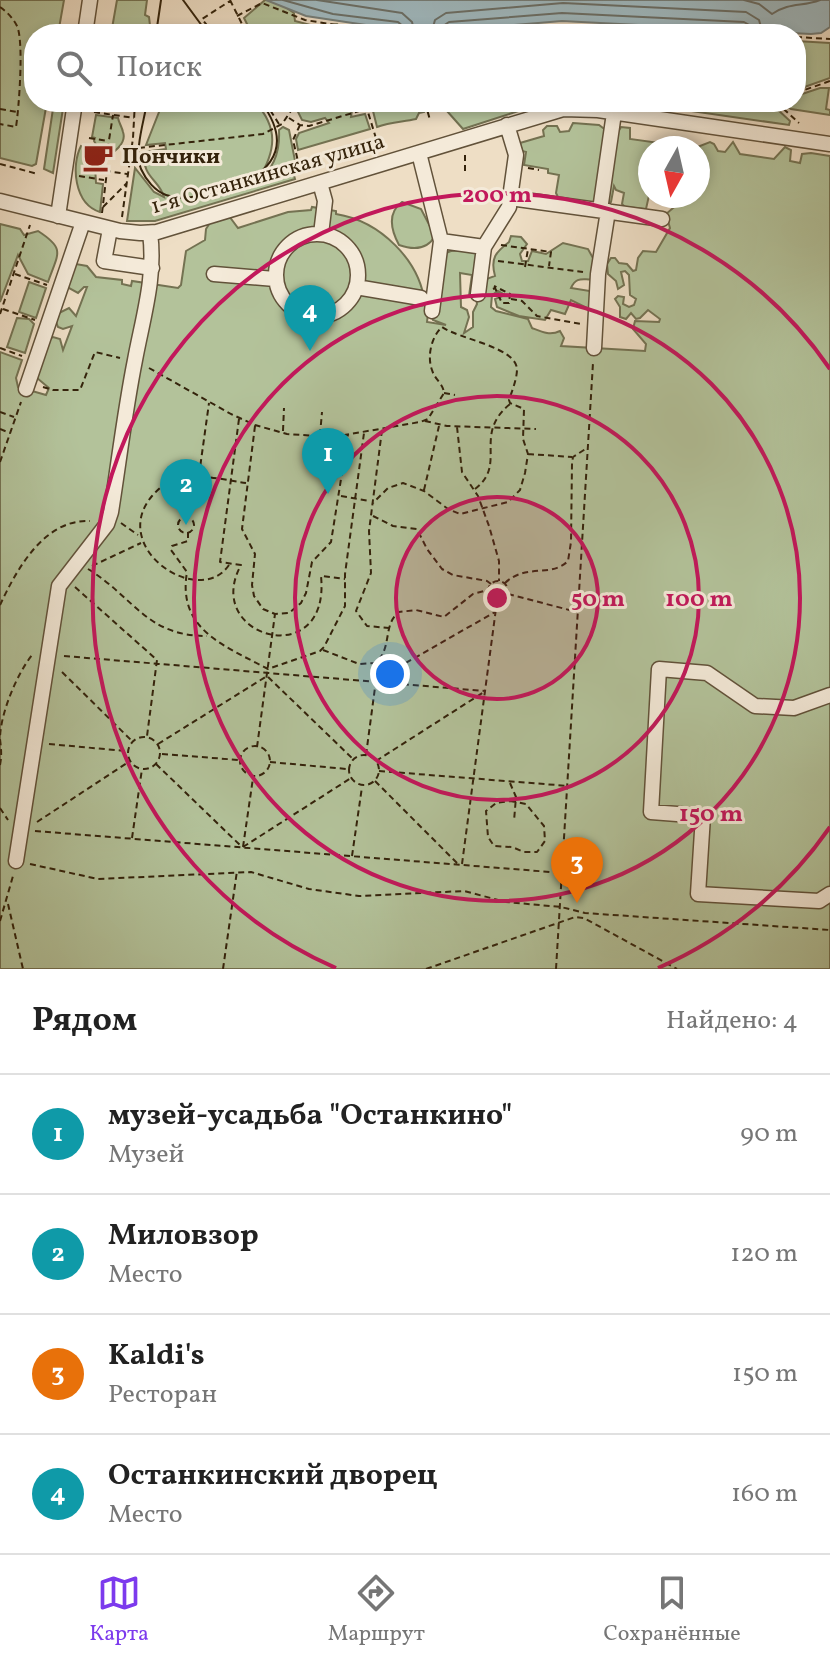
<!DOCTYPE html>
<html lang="ru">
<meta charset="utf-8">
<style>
:root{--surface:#fff;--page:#f2f2f2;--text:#222;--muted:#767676;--line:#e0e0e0;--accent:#7c3aed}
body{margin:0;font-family:Vollkorn,serif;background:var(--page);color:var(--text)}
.compass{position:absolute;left:638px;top:136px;width:72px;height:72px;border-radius:50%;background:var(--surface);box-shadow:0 4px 12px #0003;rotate:188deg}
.you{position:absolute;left:390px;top:674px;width:28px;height:28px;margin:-20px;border:6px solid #fff;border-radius:50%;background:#1a73e8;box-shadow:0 0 0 12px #1a73e833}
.badge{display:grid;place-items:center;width:52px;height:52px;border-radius:50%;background:var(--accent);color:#fff;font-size:26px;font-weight:700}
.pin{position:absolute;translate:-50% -66px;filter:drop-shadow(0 2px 4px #0008)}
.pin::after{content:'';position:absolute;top:42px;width:28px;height:24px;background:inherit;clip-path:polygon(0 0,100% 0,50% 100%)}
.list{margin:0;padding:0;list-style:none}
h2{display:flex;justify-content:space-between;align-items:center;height:104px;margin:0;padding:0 32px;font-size:34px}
h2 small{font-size:26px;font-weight:400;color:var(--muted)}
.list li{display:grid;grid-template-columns:52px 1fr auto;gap:24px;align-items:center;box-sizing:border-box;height:120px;padding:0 32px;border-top:2px solid var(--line)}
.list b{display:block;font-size:30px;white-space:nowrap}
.list p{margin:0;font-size:26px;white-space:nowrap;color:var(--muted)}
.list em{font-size:26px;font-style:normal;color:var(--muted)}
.icon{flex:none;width:44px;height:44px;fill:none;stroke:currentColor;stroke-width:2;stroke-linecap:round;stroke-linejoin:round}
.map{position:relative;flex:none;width:830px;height:969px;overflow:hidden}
.search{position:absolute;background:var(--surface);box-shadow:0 4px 12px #0003;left:24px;right:24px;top:24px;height:88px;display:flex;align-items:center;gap:20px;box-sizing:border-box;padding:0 28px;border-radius:32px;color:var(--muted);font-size:30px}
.sheet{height:584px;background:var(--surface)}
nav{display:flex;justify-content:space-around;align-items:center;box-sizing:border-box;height:112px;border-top:2px solid var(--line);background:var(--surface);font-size:22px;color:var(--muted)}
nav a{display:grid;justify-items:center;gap:4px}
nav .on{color:var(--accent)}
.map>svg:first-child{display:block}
</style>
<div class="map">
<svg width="830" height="969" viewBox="0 0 830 969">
<rect width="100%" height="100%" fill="#eedec5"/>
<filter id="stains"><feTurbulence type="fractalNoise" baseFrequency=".0025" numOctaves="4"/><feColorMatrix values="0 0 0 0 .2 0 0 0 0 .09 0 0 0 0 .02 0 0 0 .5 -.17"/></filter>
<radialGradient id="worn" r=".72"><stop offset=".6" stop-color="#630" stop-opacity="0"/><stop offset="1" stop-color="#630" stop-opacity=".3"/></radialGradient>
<path fill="#b3c29a" stroke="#747252" stroke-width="2" fill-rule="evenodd" d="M0,0H64L58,34H34V102H47L36,164L32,166L0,158Z
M117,0H147L145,15L149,17L151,34H111Z
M265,0H275L294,13L295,21L318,27L337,24L348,33L360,34H252L244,18Z
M562,28L662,33L663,34H484Z
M796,41L830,43V78L796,90Z
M820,88H829L826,109L830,110V115L791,109L785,105V102H796V96Z
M54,102H64L53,173L44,169Z
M163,102H255C279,128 276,151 258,180C275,168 280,150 279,130L283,127L289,130L297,171L293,172L295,179L155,221H127L135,168L154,192L164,197C159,179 142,178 144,152L166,149L165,143L146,145Z
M301,102H377L352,110L351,117L365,114L370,129L298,150L296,139L299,133L329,123L325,118L311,122L302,120L298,112Z
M388,102H423L424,112L419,113L416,119C402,122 390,122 377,127L373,111L386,106Z
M428,102H546L463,129L447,111L431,109Z
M629,102H757L777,109L790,121L789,125Z
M96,115L118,118C119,123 122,127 123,132C127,143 113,155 103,156L94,141L95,138L92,137Z
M573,123L599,125L615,137L621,127L630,128V139L695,148L710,142L714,144L718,151L725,152L733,142L740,154L774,159L785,147L791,150L790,161L800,163L802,154L811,153L830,156V969H0V352L22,360L16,378L18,387L46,395L49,388L37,378L50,339L53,337L60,339L63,350L72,326L63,329L58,327L55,319L57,314L69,308L76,316L87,287H84L78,293L67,287L68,272L76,264L87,266L96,277L122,280V284L131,286L132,281L178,288L181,285L186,251L205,240L206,229L213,218L229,216L238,228L288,212L311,210L312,207L336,211V214C380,221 420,260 425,304L429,305L427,322L446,325L433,320C425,301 426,258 451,251C459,249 469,252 477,253L484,280L495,276C490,258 496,252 509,242L511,236L521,237L527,244L520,254L522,261H528L532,251L546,254L563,243L588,249L599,269L595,279C584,281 577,275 571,288L596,292L591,310L571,300L565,314L551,310L545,320L519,316L497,307L495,299L505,295L498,291L492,295L491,307L496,311L528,319L532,328C542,332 550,336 560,331L564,338L561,346L645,351L646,344L633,329L635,321L659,322L660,319L648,310L640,318L636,319L631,313L626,319L620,317V307L615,299L618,296L624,297L623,304L629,307L634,305L636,299L630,295L629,275L625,271L621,272L624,285L618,289L616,281L608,274L607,264L611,258H615L619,263L627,264L633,271L636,270L638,258L643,251L656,252L670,228L666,214L679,203L672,196H698V148H650V191L646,209L625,207L622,204L624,193L616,190L614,186L611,202L597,206L559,199L556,193L559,175L548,173V169L524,165L526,152L522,151L520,143L544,136L543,130L547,126H557L560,132L569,131ZM460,273L472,275L469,296L473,297L475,293L477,304L473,312V327L464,333L469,317L467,310L461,307Z
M81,146L94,149L96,183L103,184L100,212C74,204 71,165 81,146Z
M402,202L421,209L435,236C427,250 413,250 399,245C391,230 387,213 402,202Z
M0,224L20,229L24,235L38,231C66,249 58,253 48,282L28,274L18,255L0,302Z
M29,282L46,288L36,318L19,312Z
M17,318L29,319L34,324L25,353L7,347Z"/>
<path fill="#9fb9c0" stroke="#747d78" stroke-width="2" d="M266,0H830V27L821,33L811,34L562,21L439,31H406L306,16Z"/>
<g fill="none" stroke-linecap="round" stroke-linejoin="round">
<path stroke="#6a6e66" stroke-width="2" d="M283,0L333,14L398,22L404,27L405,34
M317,0L402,13L412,22L415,34
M744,0L759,4L772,14C790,2 802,7 820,0
M431,34L435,20L446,13L563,3L746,12L759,20L763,34
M441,34L443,26L449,22L562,13L744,22L751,26L753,34"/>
<g stroke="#62523a" stroke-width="17">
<path id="minor" d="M85,34L90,0
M507,125L516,155L510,198
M419,153L441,241L484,247
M320,183L325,201L321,234
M0,201L120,231L140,233L157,232L563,109L598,110L830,144
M600,210L614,113
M58,216L75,102
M110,229L104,261L152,268
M276 275a41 41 0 1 1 82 0a41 41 0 1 1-82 0Z
M214,274L275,279
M356,287L421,298
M478,294L484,247L509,207L510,198L662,219
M432,311L441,241
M594,348L598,274L608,211
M26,389L83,222
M830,695L794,708L755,706L707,673L659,669L651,812L703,816L698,894L819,901L830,894
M16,861L59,586L107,524L111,512C119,461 125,410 135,360C143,317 156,276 150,233"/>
</g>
<path stroke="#34230b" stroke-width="2" stroke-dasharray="6 4" stroke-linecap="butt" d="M230,0L247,34
M0,7C7,12 13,18 17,26C24,41 19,108 16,127L0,124
M237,16L262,3L305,20L393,34
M214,34L202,19L230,1
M448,34L562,25L666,29L669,34
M677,34L680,29L746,34
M796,37L830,39
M796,93L830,81
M265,102L279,124
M425,102L430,120
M765,102H769
M776,102L799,123
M95,106L99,107
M0,109L17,112
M94,112L134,118
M289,118L300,125L309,126L366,109
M300,125L293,140L300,170L306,172
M89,138L108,141
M379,148L367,109L388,102
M129,149L263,134L282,124L297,102
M465,155V172
M106,159L113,115
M0,164L38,174
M528,168L539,170
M83,170L87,168
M79,176L104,180
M103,207L127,183
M102,213L107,171L127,174
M122,217L133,138L135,102
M501,245L551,252L549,266
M498,261L583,272
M525,267L528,249
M15,274L47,285
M493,289L495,288L502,303H509L510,294L494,286
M511,299L522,301L537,316L581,324
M3,309L35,320
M0,314L30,225
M312,333L313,317
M0,348L22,356
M149,368L231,414L255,425L287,434L333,437L420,422L428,419L444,393C443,383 435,380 432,370C427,357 431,337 442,327C459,339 516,347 517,369C517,379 512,391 509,400L510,403L524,409L523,439L528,454L525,473L520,490L508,502L460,514L448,509L424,491L403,483L388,488L372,504
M43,387L53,390H80L95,352L120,358
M444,393L455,395
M0,412L14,417
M239,419L220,562L241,565C201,638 331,673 321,576L345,579
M425,421L447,426L536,429
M255,426L242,529L255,554L252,585L254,596L263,609L275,614L289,613L301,603L306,593L312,562L331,542L348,435
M457,427L462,472L478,496L489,526L499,561V581
M0,429L10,433
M382,430L369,531L371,573L356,611L367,626L389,628
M283,431L284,408
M320,435L322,412
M528,454L572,457
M0,462L21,402
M199,475L209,403
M475,489C508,464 472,435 510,404
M424,490L439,426
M341,496L370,501
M373,516L393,526L417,529L427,549L442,569L453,575L487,581L491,584
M178 525a8 8 0 1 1 16 0a8 8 0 1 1-16 0Z
M121,523L138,535
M188,532V541L172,546L171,550L187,572C177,630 225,646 268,669L320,651L324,647L345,606V574L364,433
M229,565C199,609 108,548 152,496C159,488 167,481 177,478C199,473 224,480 246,483
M92,566L141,543
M88,569C135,598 146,636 207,636
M488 591a10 10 0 1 1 20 0a10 10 0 1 1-20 0Z
M505,583C526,563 551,578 568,561L571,542L572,463L573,457L587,448
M75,587L157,660L147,736
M508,594L577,612
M0,605C17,569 44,519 90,521
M323,650L359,664L375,663C393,649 382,625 399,612L416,610L444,617L473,594L488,590
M64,656L485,691
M62,672L132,741
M128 753a16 16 0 1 1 32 0a16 16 0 1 1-32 0Z
M49,744L126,751
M158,744L267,676L353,759
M240 761a15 15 0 1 1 30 0a15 15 0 1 1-30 0Z
M257,747L275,614
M162,754L239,760
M349 770a15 15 0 1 1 30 0a15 15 0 1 1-30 0Z
M366,755L376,680L495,612
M376,761L484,692
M270,762L347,769
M156,764L242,847
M0,765C2,755 1,748 0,739C0,714 17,674 32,655
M379,771L569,786
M375,781L459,865
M510,783L516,797L514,821
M510,801L526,804L544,826L545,841L537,852H524L512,847L494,846L488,837L486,811L496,803Z
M0,808L8,820
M37,822L130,761
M35,831L563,873
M132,838L142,769
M243,847L351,778
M243,847L253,778
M352,856L362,787
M30,864L98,879L251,872L309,889L359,896L464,891L506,902L561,907L585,913L830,930
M462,864L497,601
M8,904L23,969
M0,921L13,876
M223,969L237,871
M426,969L575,917L584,918L677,969
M556,969L593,363"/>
<use href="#minor" stroke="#f4ead9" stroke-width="14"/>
<path stroke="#34230b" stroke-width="2" d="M183,0L208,34
M156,34L161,0
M147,102C144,122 134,150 141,169C146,180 155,191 166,195C182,201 199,196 215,192C263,180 299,153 261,102"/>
</g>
<circle cx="497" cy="598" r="101" fill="#c2185b" fill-opacity=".12"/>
<g fill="none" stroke="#c2185b" stroke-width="4">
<circle cx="497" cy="598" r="101"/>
<circle cx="497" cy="598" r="202"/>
<circle cx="497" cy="598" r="303"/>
<path d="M830 827A404 404 0 0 1 658 968M336 968A404 404 0 1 1 830 369"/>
</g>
<defs>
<g id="cafe-bare" transform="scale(2.4)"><path d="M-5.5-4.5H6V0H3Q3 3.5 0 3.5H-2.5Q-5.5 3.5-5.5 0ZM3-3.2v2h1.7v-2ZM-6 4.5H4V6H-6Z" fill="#8f2418" stroke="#f4ead9" stroke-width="2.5" paint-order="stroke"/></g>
</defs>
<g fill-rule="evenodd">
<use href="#cafe-bare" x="98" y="157"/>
</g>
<g text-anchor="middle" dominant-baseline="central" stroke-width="6" stroke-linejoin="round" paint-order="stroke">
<g font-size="22" font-weight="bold" fill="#34230b" stroke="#f4ead9" text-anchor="start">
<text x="122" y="157">Пончики</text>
</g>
<g font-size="22" fill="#34230b" stroke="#f4ead9">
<text transform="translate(268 175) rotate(-16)">1-я Останкинская улица</text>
</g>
</g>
<circle cx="497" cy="598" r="12" fill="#c2185b" stroke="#f4ead9" stroke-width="4"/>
<g font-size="24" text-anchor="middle" font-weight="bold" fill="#c2185b" stroke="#f4ead9" stroke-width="6" stroke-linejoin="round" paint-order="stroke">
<text x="497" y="202">200 m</text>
<text x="598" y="606">50 m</text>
<text x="699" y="606">100 m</text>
<text x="711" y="821">150 m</text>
</g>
<rect width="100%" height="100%" filter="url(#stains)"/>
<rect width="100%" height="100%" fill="url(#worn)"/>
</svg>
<svg class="compass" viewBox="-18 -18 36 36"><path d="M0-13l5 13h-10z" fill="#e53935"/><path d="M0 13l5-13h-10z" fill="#767676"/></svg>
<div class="you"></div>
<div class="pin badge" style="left:328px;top:494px;background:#0f9aa8">1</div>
<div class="pin badge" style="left:186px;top:525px;background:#0f9aa8">2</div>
<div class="pin badge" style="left:577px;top:903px;background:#e8710a">3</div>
<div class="pin badge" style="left:310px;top:351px;background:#0f9aa8">4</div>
<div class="search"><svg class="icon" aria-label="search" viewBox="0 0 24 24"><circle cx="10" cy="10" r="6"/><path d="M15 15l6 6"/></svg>Поиск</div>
</div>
<section class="sheet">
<h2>Рядом<small>Найдено: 4</small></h2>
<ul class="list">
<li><span class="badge" style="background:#0f9aa8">1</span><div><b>музей-усадьба &quot;Останкино&quot;</b><p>Музей</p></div><em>90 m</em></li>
<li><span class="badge" style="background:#0f9aa8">2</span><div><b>Миловзор</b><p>Место</p></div><em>120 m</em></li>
<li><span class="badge" style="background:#e8710a">3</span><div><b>Kaldi's</b><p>Ресторан</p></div><em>150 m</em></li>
<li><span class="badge" style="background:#0f9aa8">4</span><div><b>Останкинский дворец</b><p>Место</p></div><em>160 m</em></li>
</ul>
</section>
<nav>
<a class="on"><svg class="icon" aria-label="map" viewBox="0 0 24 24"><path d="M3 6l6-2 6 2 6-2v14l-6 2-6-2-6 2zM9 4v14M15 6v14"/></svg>Карта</a>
<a><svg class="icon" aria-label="directions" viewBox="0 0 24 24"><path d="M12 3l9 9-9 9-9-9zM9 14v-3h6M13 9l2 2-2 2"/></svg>Маршрут</a>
<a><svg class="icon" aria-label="saved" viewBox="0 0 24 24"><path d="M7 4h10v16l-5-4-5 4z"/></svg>Сохранённые</a>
</nav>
